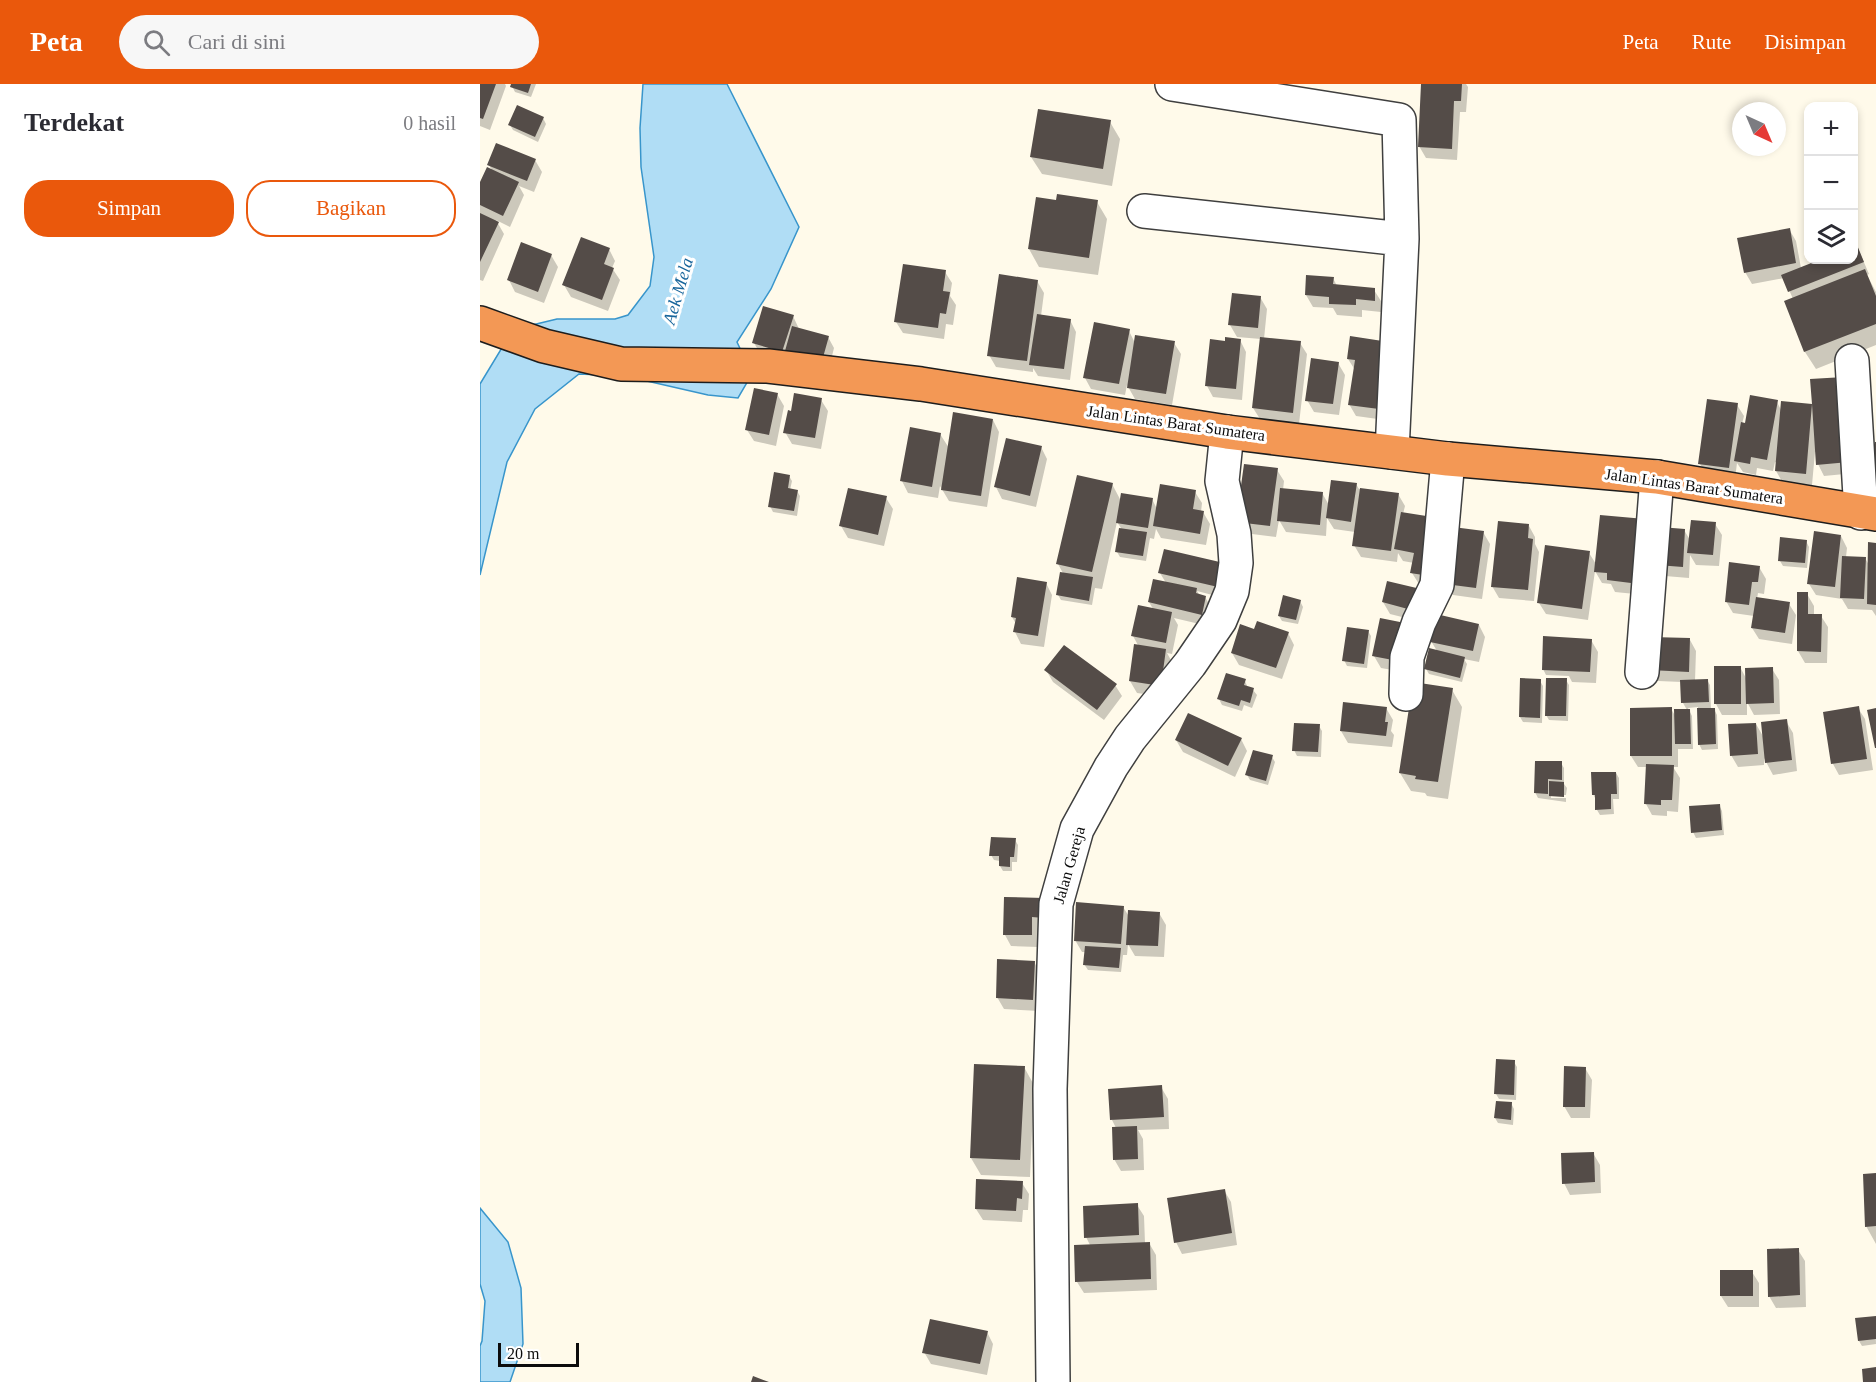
<!DOCTYPE html>
<html lang="id">
<meta charset="utf-8">
<style>
:root{--surface:#fff;--page:#f7f7f7;--text:#2b2b33;--muted:#7c7c81;--line:#e1e1e2;--accent:#ea580c}
body{margin:0;font-family:Georgia,serif;background:var(--page);color:var(--text)}
.controls{position:absolute;right:18px;top:18px;display:grid;overflow:hidden;border-radius:12px;box-shadow:0 3px 9px #0003}
.controls button{width:54px;height:54px;display:grid;place-items:center;padding:0;border:0;border-bottom:2px solid var(--line);background:var(--surface);color:var(--text);font:30px sans-serif}
.compass{position:absolute;left:1252px;top:18px;width:54px;height:54px;border-radius:50%;background:var(--surface);box-shadow:0 3px 9px #0003;rotate:136deg}
.scale{position:absolute;left:18px;bottom:15px;width:81px;box-sizing:border-box;padding-left:6px;border:3px solid #0c0c0c;border-top:0;font-size:16px;line-height:21px;white-space:nowrap;color:#0c0c0c;-webkit-text-stroke:4px #fff;paint-order:stroke}
.list{margin:0;padding:0;list-style:none}
h2{display:flex;justify-content:space-between;align-items:center;height:78px;margin:0;padding:0 24px;font-size:26px}
h2 small{font-size:20px;font-weight:400;color:var(--muted)}
.actions{display:flex;gap:12px;padding:18px 24px}
.actions a{flex:1;padding:14px 0;border:2px solid var(--accent);border-radius:24px;text-align:center;font-size:21px;color:var(--accent)}
.actions .main{background:var(--accent);color:#fff}
.icon{flex:none;width:33px;height:33px;fill:none;stroke:currentColor;stroke-width:2;stroke-linecap:round;stroke-linejoin:round}
.map{position:relative;flex:none;width:1396px;height:1298px;overflow:hidden}
header{display:flex;align-items:center;gap:36px;box-sizing:border-box;height:84px;padding:0 30px;background:var(--accent);color:#fff}
header strong{font-size:28px}
nav{display:flex;gap:33px;margin-inline-start:auto;font-size:21px}
.search{width:420px;height:54px;background:var(--page);display:flex;align-items:center;gap:15px;box-sizing:border-box;padding:0 21px;border-radius:33px;color:var(--muted);font-size:22px}
main{display:flex}
aside{flex:1;background:var(--surface)}
.map>svg:first-child{display:block}
</style>
<header>
<strong>Peta</strong>
<div class="search"><svg class="icon" aria-label="search" viewBox="0 0 24 24"><circle cx="10" cy="10" r="6"/><path d="M15 15l6 6"/></svg>Cari di sini</div>
<nav><a>Peta</a><a>Rute</a><a>Disimpan</a></nav>
</header>
<main>
<aside>
<h2>Terdekat<small>0 hasil</small></h2>
<ul class="list">
</ul>
<div class="actions"><a class="main">Simpan</a><a>Bagikan</a></div>
</aside>
<div class="map">
<svg width="1396" height="1298" viewBox="0 0 1396 1298">
<rect width="100%" height="100%" fill="#fffaea"/>
<path fill="#b0ddf5" stroke="#3895cb" stroke-width="1.5" d="M163,0H247L319,143L291,205L257,258L272,290L258,314L228,311L145,292L99,290L55,325L27,378L0,491V300L23,262L48,242L77,235H135L148,231L170,202L174,173L161,83L160,44Z
M0,1124L28,1158L41,1204L43,1260L30,1298H0V1262L2,1257L5,1217L0,1200Z"/>
<path fill="#0003" d="M0,0H25L26,2L10,46L0,42Z
M33,0H56L51,13L35,8L32,2Z
M943,0H986L988,3L986,28H980L977,76L946,74L939,62Z
M63,34L66,40L58,58L33,46L30,41Z
M630,38L640,55L632,102L562,90L551,73Z
M55,76L62,88L54,108L39,102L44,111L30,143L16,136L24,150L3,197L0,196V102L13,88L9,81Z
M578,117L617,118L627,135L618,191L559,183L549,165Z
M1309,145L1316,157L1321,184L1343,176H1374V164L1377,162L1389,190L1387,191L1396,208V261L1336,285L1325,268L1306,218L1313,215L1304,194L1272,200L1265,188Z
M129,165L135,177L132,184L140,196L128,227L91,213L84,201Z
M71,171L78,183L64,219L35,208L29,196Z
M465,188L472,199L470,212L476,221L473,241L466,240L464,255L423,249L416,238Z
M853,194L857,202L894,206L901,217V228L882,226V233L857,231L853,224L833,223L826,211Z
M557,197L564,209L561,232L590,236L596,248L590,296L558,292L553,284V288L516,283L509,271Z
M780,213L787,225L784,255L820,259L827,270L819,340L780,335L773,324L781,255L757,253L750,241Z
M313,232L319,245L348,253L354,264L348,288L281,271L274,259Z
M649,247L655,259H694L701,270L692,321L655,315L647,301L645,311L611,305L605,294Z
M871,254L905,336L876,332L869,320L875,286L868,275Z
M760,256L766,268L762,316L733,313L727,302L747,259Z
M858,279L865,291L859,331L834,328L827,316Z
M297,310L304,322L296,362L274,357L267,346Z
M341,316L348,327L341,365L312,360L305,348Z
M1297,318L1301,326L1302,319L1334,321L1375,389L1344,392L1338,380L1337,368H1335L1332,401L1303,399L1296,387L1297,379L1295,378L1293,387L1277,384L1276,391L1263,388L1257,379L1255,395L1227,392L1220,380L1257,321L1264,332L1262,340L1267,341Z
M513,336L519,348L507,423L469,417L460,402L458,414L428,409L422,397L460,350L469,364Z
M561,363L567,375L556,423L522,415L516,403Z
M797,386L804,397L803,406L842,409L849,421L876,400L879,405L918,410L925,422L923,430L956,503L939,500L932,489L934,479L923,477L918,469L917,478L881,473L874,461L875,448L854,445L847,434L846,452L806,448L799,436L796,453L764,449L757,437Z
M309,392L312,397L310,406L317,407L320,412L317,432L293,428L290,422Z
M632,400L641,417L672,415L677,425L715,408L722,419L721,428H723L730,440L726,461L681,454L676,445L674,455L670,454L666,477L640,473L637,468L641,444L637,438L622,505L615,504L612,521L581,516L578,511L584,491L578,480Z
M406,414L413,425L404,462L368,454L361,442Z
M1121,433L1165,511L1135,508L1131,500L1122,499L1115,487L1108,536L1066,530L1059,519L1109,469L1116,480Z
M1235,440L1242,451L1239,482L1216,481L1210,471L1209,494L1185,492L1179,481L1204,446L1210,456Z
M1049,442L1055,453V460L1059,468L1054,517L1019,514L1012,502Z
M1003,448L1010,460L1002,515L973,511L966,500Z
M1361,452L1367,464L1366,473L1385,474L1389,481V460H1396V532L1392,526L1368,525L1362,515L1336,511L1329,500Z
M1326,457L1329,463L1327,484L1303,482L1300,477Z
M743,480L744,514L717,507L720,512L725,513L732,525L728,542L694,534L698,541L692,570L687,569L692,578L687,613L657,609L650,597L659,563L653,552L673,525L669,518L686,499L680,489Z
M1279,483L1286,495L1284,510L1278,509L1277,515L1309,520L1316,531L1312,560L1279,555L1272,544L1274,532L1253,529L1246,517Z
M566,499L572,511L564,563L541,560L535,548L536,540L532,533Z
M908,499L946,539L910,530L903,518Z
M1327,510L1334,522V532H1341L1348,543L1347,579H1325L1318,567Z
M820,517L823,523L818,540L802,537L799,532Z
M999,541L1005,553L999,578L984,575L987,580L982,598L949,590L946,585L957,567L951,557Z
M775,546L808,549L814,561L802,595L759,581L752,569Z
M888,547L891,552L887,584L867,582L864,576Z
M931,552L924,588L901,584L894,572Z
M1111,556L1118,568L1116,599L1092,598L1089,592L1066,591L1063,585Z
M1210,556L1216,567L1215,597L1227,596L1230,601L1231,625H1234L1237,631L1238,665L1222,666L1219,660L1218,623L1208,624L1212,632L1213,665H1198V683H1193L1200,694L1198,728L1187,727V732L1172,731L1166,720L1168,683H1158L1151,672L1191,625L1196,633L1207,626L1203,619L1202,598L1178,597L1171,586Z
M1260,583L1267,596L1292,585L1299,596L1300,630L1274,631L1267,618V631H1242L1236,620Z
M566,586L635,601L642,612L624,636L573,598Z
M1086,596L1089,601L1088,637L1069,636L1066,631Z
M765,597L768,604L773,606L777,611L772,624L764,621L762,627L742,621L739,615Z
M1060,597L1063,602L1062,639L1043,638L1040,633Z
M972,606L982,623L968,715L947,712L945,709L931,707L920,689Z
M906,624L913,636L911,647L914,651L912,663L868,659L861,647Z
M1378,624L1385,635L1393,686L1359,691L1353,680L1345,629Z
M1306,637L1313,649L1317,687L1293,691L1284,674V681L1258,683L1251,671L1276,640L1284,654Z
M839,642L842,647L841,673L817,672L814,666Z
M761,655L767,667L755,693L703,668L696,656Z
M792,673L795,678L788,701L770,696L767,691Z
M1081,679L1084,684V700L1087,704L1086,711H1071V714H1086V718L1058,714L1055,708Z
M1136,689L1139,694V715H1133L1134,730L1120,731L1117,726L1116,716L1113,710Z
M1239,721L1242,727L1244,751L1216,754L1213,748Z
M535,756L538,761L537,778H532V787H523L520,782V777L514,776L511,771Z
M563,815L570,845H558V863L531,862L525,851Z
M643,823L650,834L679,829L686,841L684,873L655,872L648,860L647,871H643L641,888L608,886L604,880L606,868H602L595,856Z
M554,878L561,890L559,927L524,925L517,913Z
M1034,978L1037,983L1036,1016L1019,1015L1016,1010Z
M544,983L554,1001L550,1093L501,1091L491,1074Z
M1105,984L1112,996L1110,1034H1091L1084,1022Z
M681,1003L688,1015L689,1045L658,1046L663,1055L664,1086L641,1087L634,1075L636,1044L632,1036Z
M1031,1019L1034,1025L1033,1041L1018,1039L1015,1034Z
M1113,1069L1120,1081L1121,1109L1090,1111L1084,1099Z
M1396,1090V1160L1386,1142L1384,1091Z
M542,1099L549,1110L548,1126H543L542,1138L503,1136L496,1125Z
M744,1106L751,1118L757,1161L702,1170L696,1158Z
M657,1121L664,1132L665,1159H669L676,1171L677,1206L604,1209L597,1198L610,1161L606,1153Z
M1318,1166L1325,1177L1326,1223L1296,1224L1289,1212Z
M1272,1188L1279,1199V1223H1248L1241,1212Z
M1395,1233L1396,1260L1382,1262L1379,1257Z
M507,1248L513,1260L507,1291L451,1280L444,1268Z"/>
<path fill="#544c48" d="M0,0H16L3,35L0,34Z
M31,0H51L48,9L30,3Z
M941,0H982L981,17H974L972,65L938,63Z
M37,21L64,33L55,53L28,41Z
M558,25L631,36L623,85L550,73Z
M16,59L56,75L47,97L7,81Z
M7,83L39,98L23,132L0,121V98Z
M577,110L618,116L609,174L548,165L556,113L576,116Z
M0,129L19,138L0,178Z
M1310,144L1316,179L1264,189L1257,154Z
M101,153L130,164L124,180L134,184L122,216L82,201Z
M41,158L72,170L58,208L27,196Z
M1377,161L1384,178L1308,208L1301,191L1339,176H1374V162Z
M423,180L466,186L463,207L470,208L466,230L460,229L458,244L414,238Z
M1385,185L1396,212V240L1324,268L1304,217Z
M519,190L558,196L547,277L507,272Z
M826,191L854,193L853,200L895,204V217L876,215V221L849,220V213L825,211Z
M752,209L781,212L778,244L748,241Z
M283,222L314,231L302,268L272,259Z
M557,230L591,235L584,285L549,281Z
M614,238L650,245L639,300L603,294Z
M312,242L349,252L342,277L305,267Z
M655,251L695,257L686,310L647,304Z
M870,252L909,258L899,325L868,321L875,276L867,275Z
M745,253L761,255L756,305L725,302L730,255L745,257Z
M780,253L821,257L813,329L772,324Z
M831,274L859,278L853,320L825,317Z
M1364,293L1369,378L1336,381L1332,320L1326,390L1295,387L1301,317L1332,320L1330,295Z
M274,304L298,309L289,351L265,346Z
M314,309L342,314L335,354L303,349L308,326L311,327Z
M1270,311L1298,316L1287,376L1271,373L1270,380L1254,377L1261,338L1265,339Z
M1227,315L1258,319L1249,384L1218,380Z
M473,328L513,335L501,412L461,406Z
M430,343L461,349L452,403L420,397Z
M526,354L562,362L550,412L514,403Z
M1395,358H1396V410L1388,409Z
M764,380L798,384L790,442L756,438Z
M294,388L310,391L308,404L318,406L314,427L288,423Z
M597,391L633,399L612,488L576,480Z
M851,396L877,399L871,438L846,434Z
M680,400L716,406L713,425L724,427L720,450L673,442Z
M368,404L407,412L398,451L359,442Z
M800,404L843,408L840,441L797,437Z
M880,404L919,409L911,467L872,462Z
M641,409L673,414L668,444L636,439Z
M921,428L959,434L950,492L930,489L934,469L914,465Z
M1120,431L1165,435L1159,500L1127,496V489L1114,488Z
M1211,436L1236,438L1233,471L1207,469Z
M1018,437L1049,440L1048,454L1053,455L1048,506L1011,503Z
M973,443L1004,447L996,504L965,500Z
M1180,443L1205,445L1203,483L1177,481Z
M639,444L667,448L663,472L635,468Z
M1334,447L1361,451L1355,503L1327,500Z
M1300,453L1327,456L1325,479L1298,477Z
M1388,458L1396,459V521L1387,520Z
M1065,461L1110,467L1102,525L1057,519Z
M684,465L744,479L738,503L678,489Z
M1362,472L1386,473L1384,515L1360,514Z
M1249,478L1280,482L1278,498H1272L1269,521L1245,518Z
M580,488L613,493L609,517L576,511Z
M537,493L567,498L558,552L533,548L536,534L531,533Z
M673,495L717,504L716,509L726,512L722,531L668,518Z
M907,497L945,506L939,528L902,518Z
M1317,508H1328V530H1342L1341,568L1317,567Z
M803,511L821,516L816,536L798,532Z
M1276,513L1310,518L1305,549L1271,544Z
M658,521L692,528L686,559L651,552Z
M956,530L999,540L993,567L950,558Z
M900,534L925,539L918,577L892,572Z
M777,537L809,548L796,584L751,569L760,540L774,545Z
M867,543L889,546L884,580L862,577Z
M1063,552L1112,555L1110,588L1062,586Z
M1171,553L1210,554L1209,588L1170,586Z
M654,560L686,565L681,602L649,597Z
M584,561L637,600L617,626L564,586Z
M949,564L985,573L980,594L944,585Z
M1234,582H1261V620H1234Z
M1293,583L1294,619L1266,620L1265,584Z
M746,589L766,595L764,601L774,604L770,619L761,616L759,622L737,615Z
M1040,594L1061,595L1060,634L1039,633Z
M1066,594H1087L1086,632H1065Z
M1228,595L1229,618L1201,619L1200,596Z
M933,598L973,604L958,698L935,695L936,692L919,689Z
M863,618L907,623L905,638H908L906,652L860,647Z
M1379,622L1387,675L1351,680L1343,628Z
M1192,623V672H1150V624Z
M1217,624H1235L1236,660L1218,661Z
M1396,624V664H1395L1387,626Z
M1194,625H1210L1211,660H1195Z
M708,629L762,654L748,682L695,656Z
M1307,635L1312,676L1285,679L1281,638Z
M814,639L840,640L838,668L812,667Z
M1276,639L1278,670L1250,672L1248,640Z
M773,666L793,671L786,697L765,691Z
M1055,677H1082V696L1068,695V710L1054,709Z
M1166,680L1194,681L1192,716H1181V721L1164,720Z
M1111,688H1136L1137,710H1131V725L1115,726V711H1112Z
M1069,697L1084,698V713L1069,712Z
M1240,720L1242,746L1211,749L1209,722Z
M511,753L536,754L534,773H530V783L519,782V772H509Z
M524,813L564,814V834L552,833V851H523Z
M596,818L644,822L641,860L594,857Z
M648,826L680,828L678,862L646,861Z
M605,862L641,864L639,884L603,881Z
M517,875L555,877L553,916L516,914Z
M1016,975L1035,976L1034,1011L1014,1010Z
M494,980L545,982L540,1076L490,1074Z
M1084,982L1106,983L1105,1023H1083Z
M682,1001L684,1033L630,1036L628,1005Z
M1016,1017L1032,1018L1031,1036L1014,1034Z
M657,1042L658,1075L633,1076L632,1043Z
M1114,1068L1115,1098L1082,1100L1081,1069Z
M1396,1089V1142L1385,1143L1383,1090Z
M496,1095L543,1097L542,1115L537,1114L536,1127L495,1125Z
M745,1105L752,1149L694,1159L687,1114Z
M658,1119L659,1151L604,1154L603,1122Z
M670,1158L671,1195L595,1198L594,1161Z
M1319,1164L1320,1211L1288,1213L1287,1165Z
M1240,1186H1273V1212H1240Z
M1396,1232V1255L1378,1257L1375,1234Z
M450,1235L508,1247L500,1280L442,1269Z
M1396,1283V1298H1383L1382,1285Z
M273,1292L289,1298H271Z"/>
<g fill="none" stroke-linecap="round" stroke-linejoin="round">
<g stroke="#3f3f3f" stroke-width="36">
<path id="minor" d="M692,0L919,36L922,155L912,368
M664,127L922,155
M1372,277L1381,429
M1162,588L1177,393
M926,610L927,573L939,538L957,501L968,375
M573,1298L570,1005L576,820L597,745L631,683L650,654L710,580L740,536L752,507L756,479L754,450L742,397L747,348"/>
</g>
<g stroke="#1d1d1d" stroke-width="36">
<path id="highway" d="M0,239L64,262L141,280L288,282L441,300L747,348L968,375L1177,393L1396,430"/>
</g>
<use href="#minor" stroke="#fff" stroke-width="33"/>
<use href="#highway" stroke="#f39855" stroke-width="33"/>
</g>
<g text-anchor="middle" dominant-baseline="central" stroke-width="6" stroke-linejoin="round" paint-order="stroke">
<g font-size="16" fill="#0c0c0c" stroke="#fff">
<text transform="translate(696 339) rotate(8)">Jalan Lintas Barat Sumatera</text>
<text transform="translate(1214 402) rotate(8)">Jalan Lintas Barat Sumatera</text>
<text transform="translate(589 781) rotate(-74)">Jalan Gereja</text>
</g>
<g font-size="18" font-style="italic" fill="#17659b" stroke="#fff">
<text transform="translate(198 207) rotate(-74)">Aek Mela</text>
</g>
</g>
</svg>
<div class="controls">
<button>+</button>
<button>−</button>
<button><svg class="icon" aria-label="layers" viewBox="0 0 24 24"><path d="M12 4l9 5-9 5-9-5zM3 14l9 5 9-5"/></svg></button>
</div>
<svg class="compass" viewBox="-18 -18 36 36"><path d="M0-13l5 13h-10z" fill="#e53935"/><path d="M0 13l5-13h-10z" fill="#7c7c81"/></svg>
<div class="scale">20 m</div>
</div>
</main>
